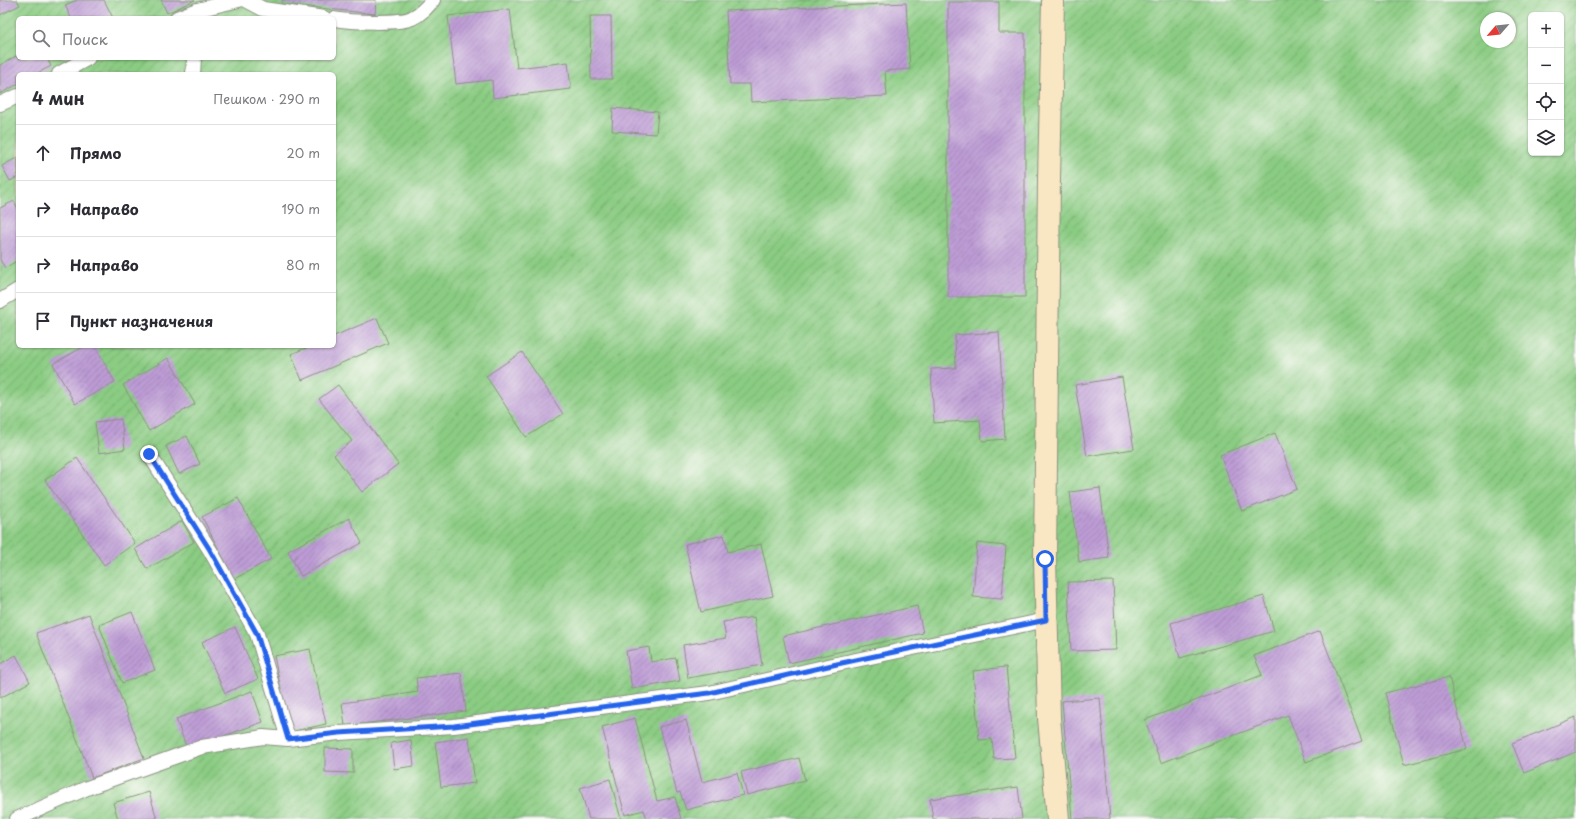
<!DOCTYPE html>
<html lang="ru">
<meta charset="utf-8">
<style>
:root{--surface:#fff;--page:#f7f7f7;--text:#2b2b33;--muted:#7c7c81;--line:#e1e1e2}
body{margin:0;font-family:"Playpen Sans",sans-serif;background:var(--page);color:var(--text)}
.controls{position:absolute;right:12px;top:12px;display:grid;overflow:hidden;border-radius:6px;box-shadow:0 1px 3px #0004}
.controls button{width:36px;height:36px;display:grid;place-items:center;padding:0;border:0;border-bottom:1px solid var(--line);background:var(--surface);color:var(--text);font:20px sans-serif}
.compass{position:absolute;left:1480px;top:12px;width:36px;height:36px;border-radius:50%;background:var(--surface);box-shadow:0 1px 3px #0004;rotate:242deg}
.stop{position:absolute;width:12px;height:12px;margin:-9px;border:3px solid #2563eb;border-radius:50%;background:#fff}
.stop.end{background:#2563eb;border-color:#fff;box-shadow:0 1px 4px #0008}
.list{margin:0;padding:0;list-style:none}
h2{display:flex;justify-content:space-between;align-items:center;height:52px;margin:0;padding:0 16px;font-size:17px}
h2 small{font-size:13px;font-weight:400;color:var(--muted)}
.list li{display:grid;grid-template-columns:26px 1fr auto;gap:12px;align-items:center;box-sizing:border-box;height:56px;padding:0 16px;border-top:1px solid var(--line)}
.list b{display:block;font-size:15px;white-space:nowrap}
.list em{font-size:13px;font-style:normal;color:var(--muted)}
.icon{flex:none;width:22px;height:22px;fill:none;stroke:currentColor;stroke-width:2;stroke-linecap:round;stroke-linejoin:round}
.map{position:relative;flex:none;width:1576px;height:819px;overflow:hidden}
.search{position:absolute;background:var(--surface);box-shadow:0 1px 3px #0004;left:16px;top:16px;width:320px;height:44px;display:flex;align-items:center;gap:10px;box-sizing:border-box;padding:0 14px;border-radius:6px;color:var(--muted);font-size:15px}
.panel{position:absolute;background:var(--surface);box-shadow:0 1px 3px #0004;left:16px;top:72px;width:320px;height:276px;border-radius:6px}
.map>svg:first-child{display:block}
</style>
<div class="map">
<svg width="1576" height="819" viewBox="0 0 1576 819">
<defs>
<pattern id="garden-furrows" width="10" height="10" patternUnits="userSpaceOnUse"><rect width="10" height="10" fill="#8bcc83"/><path d="M-1 1l2-2M0 10L10 0M9 11l2-2" fill="none" stroke="#71a76c"/></pattern>
<pattern id="building-hatch" width="6" height="6" patternUnits="userSpaceOnUse"><rect width="6" height="6" fill="#bd9cd5"/><path d="M-1 1l2-2M0 6l6-6M5 7l2-2" fill="none" stroke="#9980ae"/></pattern>
</defs>
<rect width="100%" height="100%" fill="#fdfcf7"/>
<filter id="ink" filterUnits="userSpaceOnUse"><feTurbulence type="fractalNoise" baseFrequency=".025" numOctaves="2"/><feDisplacementMap in="SourceGraphic" scale="8" xChannelSelector="R" yChannelSelector="G"/><feConvolveMatrix kernelMatrix="1 2 1 2 8 2 1 2 1" color-interpolation-filters="sRGB"/></filter>
<filter id="wash" filterUnits="userSpaceOnUse"><feTurbulence type="fractalNoise" baseFrequency=".012" numOctaves="4" result="noise"/><feDisplacementMap in="SourceGraphic" scale="16" xChannelSelector="R" yChannelSelector="G"/><feGaussianBlur stdDeviation="0.9" result="paint"/><feColorMatrix in="noise" values="0 0 0 0 0 0 0 0 0 0 0 0 0 0 0 0 0 1.4 0 .05"/><feComposite in="paint" operator="in"/></filter>
<g filter="url(#wash)">
<rect width="100%" height="100%" fill="#f4e5cb"/>
<path fill="url(#garden-furrows)" stroke="#55845c" fill-rule="evenodd" d="M0,0H1576V819H0ZM1531,15H1561V153H1531ZM18,18H334V58H18ZM1486,18H1510V42H1486ZM18,74H334V346H18Z"/>
<g id="blocks">
<path fill="url(#building-hatch)" d="M0,0H17L20,5L0,15Z
M77,0H104L113,18H71L65,5Z
M161,0H195L167,13Z
M282,0H376L375,14L282,4Z
M948,2H999V33H1025V297H948Z
M906,3L910,69L885,71L887,96L751,102L750,84H730L726,11Z
M510,9L517,68L568,62L571,89L493,98L492,80L456,84L448,16Z
M590,16H611L612,79H591Z
M18,55V58H47L51,66L36,74H18V84L0,94V65Z
M613,108L658,112L656,134L612,131Z
M18,157V177L10,181L2,166Z
M14,201L18,209V260L5,268L0,260V208Z
M377,318L388,343L302,380L291,354L311,346H334V336Z
M999,332L1005,439L982,441L980,420L934,423L931,369L956,368L955,335Z
M85,346H95L115,382L75,404L53,364Z
M522,352L563,414L526,437L486,376Z
M168,358L195,404L149,431L123,385Z
M1122,377L1134,449L1087,456L1075,385Z
M338,385L398,464L362,492L334,455L352,441L319,399Z
M121,419L125,449L99,453L95,422Z
M1275,433L1297,489L1242,511L1220,455Z
M187,436L200,464L179,474L166,446Z
M77,458L135,543L104,565L45,480Z
M1100,488L1109,558L1079,562L1070,492Z
M238,498L271,559L234,579L202,517Z
M349,518L362,543L301,576L288,551Z
M182,521L194,542L147,569L135,549Z
M724,535L728,552L761,544L773,596L701,612L685,544Z
M977,543L1006,546L1002,599L973,597Z
M1113,581L1116,650L1071,651L1068,582Z
M1264,596L1274,631L1180,658L1171,623Z
M917,606L923,633L789,663L783,636Z
M132,612L155,670L122,683L99,625Z
M89,614L144,758L92,778L36,633Z
M754,617L762,665L688,678L683,645L726,638L723,622Z
M235,627L258,679L225,693L202,642Z
M1320,631L1362,741L1306,762L1288,715L1161,763L1145,720L1262,675L1254,656Z
M649,647L651,662L676,658L680,681L632,689L626,651Z
M310,649L326,724L290,732L274,656Z
M16,655L30,682L0,698V664Z
M1006,667L1015,758L994,759L992,739L979,740L973,671Z
M461,673L466,711L345,726L342,703L418,692L416,678Z
M1449,677L1467,749L1404,765L1385,693Z
M252,691L263,722L187,749L176,719Z
M1100,698L1110,819H1072L1062,701Z
M1576,717V752L1524,773L1512,743Z
M635,718L657,801L675,797L681,819H647L644,810L625,815L602,727Z
M686,720L702,782L737,773L743,795L686,810L680,792L677,793L659,727Z
M469,737L475,783L441,787L435,742Z
M411,740L414,766L394,769L391,743Z
M325,748L353,749V773L325,772Z
M799,758L805,780L747,795L741,772Z
M610,779L621,819H589L580,788Z
M1018,787L1022,819H933L930,799Z
M149,792L157,819H118L113,803Z"/>
</g>
</g>
<g filter="url(#ink)">
<use href="#blocks" fill-opacity="0" stroke="#8a9180" stroke-width="1"/>
<g fill="none" stroke-linecap="round" stroke-linejoin="round">
<g stroke="#8a9180" stroke-width="16">
<path id="lane" d="M246,0L263,9L324,18
M177,18L197,10L239,0
M334,19C349,22 400,24 412,18C421,14 427,7 433,0
M59,74L88,58
M193,74L194,58
M0,104L18,96
M0,301L18,290
M149,454L210,550L257,634L288,739
M17,819L87,788L202,747L263,737L288,739L339,733L454,726L709,693L837,664L1046,620"/>
</g>
<g stroke="#8a9180" stroke-width="24">
<path id="secondary" d="M1053,0L1049,179L1045,559L1049,718L1058,819"/>
</g>
<use href="#lane" stroke="#fff" stroke-width="14"/>
<use href="#secondary" stroke="#f9e7c3" stroke-width="22"/>
</g>
</g>
<g fill="none" stroke-linecap="round" stroke-linejoin="round" filter="url(#ink)">
<path stroke="#2563eb" stroke-width="5" d="M149,454L210,550L257,634L288,739L339,733L454,726L709,693L837,664L1046,620L1045,559"/>
</g>
</svg>
<div class="controls">
<button>+</button>
<button>−</button>
<button><svg class="icon" aria-label="locate" viewBox="0 0 24 24"><circle cx="12" cy="12" r="6"/><path d="M12 2v4M12 18v4M2 12h4M18 12h4"/></svg></button>
<button><svg class="icon" aria-label="layers" viewBox="0 0 24 24"><path d="M12 4l9 5-9 5-9-5zM3 14l9 5 9-5"/></svg></button>
</div>
<svg class="compass" viewBox="-18 -18 36 36"><path d="M0-13l5 13h-10z" fill="#e53935"/><path d="M0 13l5-13h-10z" fill="#7c7c81"/></svg>
<div class="stop" style="left:1045px;top:559px"></div>
<div class="stop end" style="left:149px;top:454px"></div>
<div class="search"><svg class="icon" aria-label="search" viewBox="0 0 24 24"><circle cx="10" cy="10" r="6"/><path d="M15 15l6 6"/></svg>Поиск</div>
<section class="panel">
<h2>4 мин<small>Пешком · 290 m</small></h2>
<ul class="list">
<li><svg class="icon" aria-label="ahead" viewBox="0 0 24 24"><path d="M12 20V5M6 11l6-6 6 6"/></svg><div><b>Прямо</b></div><em>20 m</em></li>
<li><svg class="icon" aria-label="right" viewBox="0 0 24 24"><path d="M7 20v-9h11M14 6l5 5-5 5"/></svg><div><b>Направо</b></div><em>190 m</em></li>
<li><svg class="icon" aria-label="right" viewBox="0 0 24 24"><path d="M7 20v-9h11M14 6l5 5-5 5"/></svg><div><b>Направо</b></div><em>80 m</em></li>
<li><svg class="icon" aria-label="arrive" viewBox="0 0 24 24"><path d="M6 21V4h12l-3 4 3 4H6"/></svg><div><b>Пункт назначения</b></div></li>
</ul>
</section>
</div>
